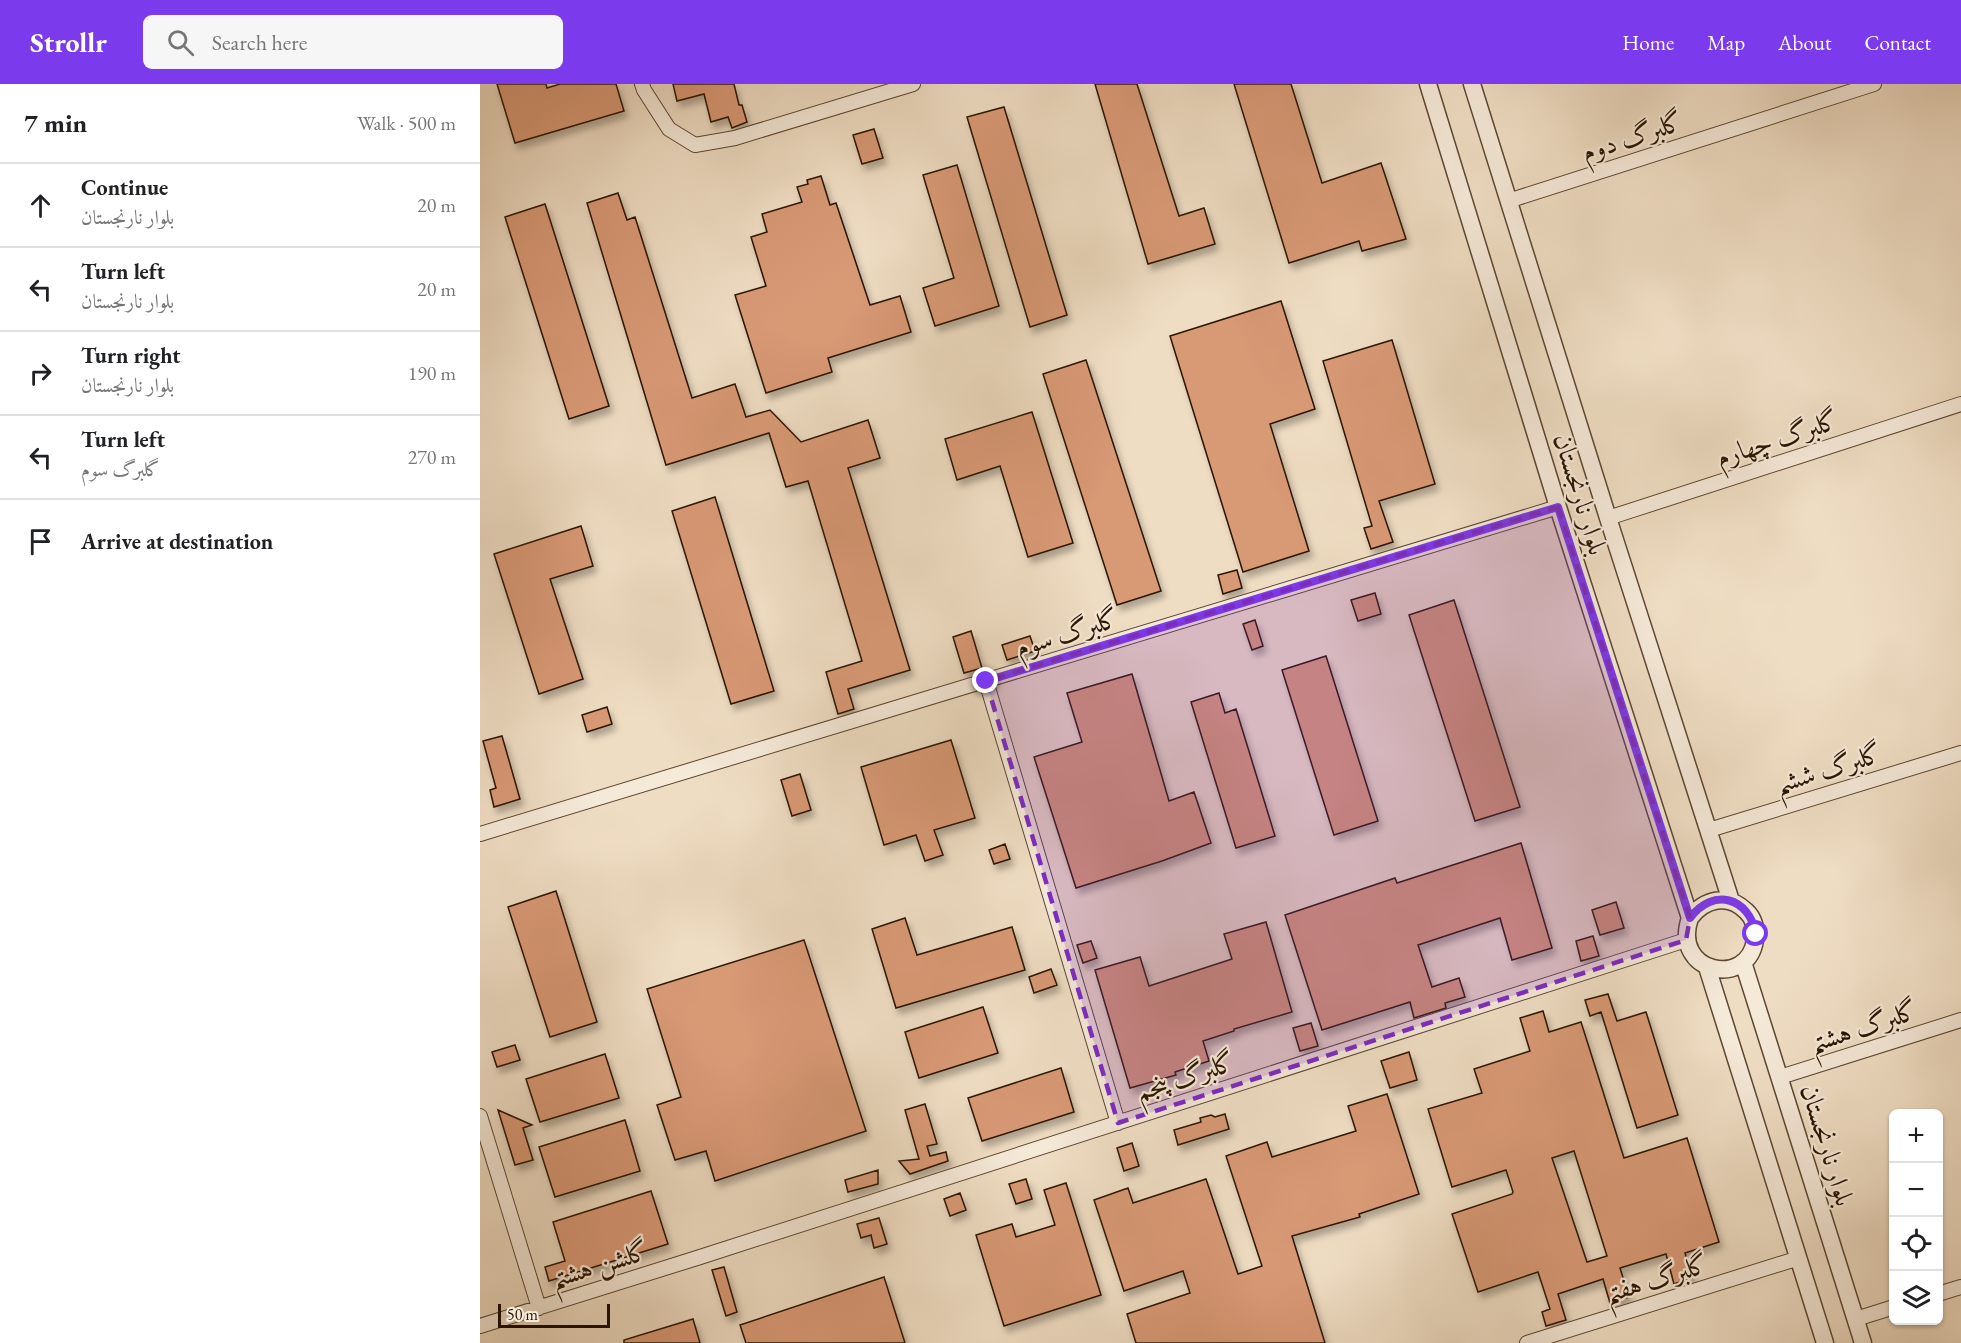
<!DOCTYPE html>
<meta charset="utf-8">
<style>
:root{--surface:#fff;--page:#f6f6f6;--text:#202124;--muted:#757577;--line:#e0e0e0;--accent:#7c3aed}
body{margin:0;font-family:"EB Garamond",Amiri,serif;background:var(--page);color:var(--text)}
.controls{position:absolute;right:18px;bottom:18px;display:grid;overflow:hidden;border-radius:9px;box-shadow:0 2px 4px #0004}
.controls button{width:54px;height:54px;display:grid;place-items:center;padding:0;border:0;border-bottom:2px solid var(--line);background:var(--surface);color:var(--text);font:30px sans-serif}
.scale{position:absolute;left:18px;bottom:15px;width:112px;box-sizing:border-box;padding-left:6px;border:3px solid #2b1400;border-top:0;font-size:16px;line-height:21px;white-space:nowrap;color:#2b1400;-webkit-text-stroke:4px #f5e9d8;paint-order:stroke}
.stop{position:absolute;width:18px;height:18px;margin:-14px;border:4px solid #7c3aed;border-radius:50%;background:#fff}
.stop.end{background:#7c3aed;border-color:#fff;box-shadow:0 2px 6px #0008}
.list{margin:0;padding:0;list-style:none}
h2{display:flex;justify-content:space-between;align-items:center;height:78px;margin:0;padding:0 24px;font-size:26px}
h2 small{font-size:20px;font-weight:400;color:var(--muted)}
.list li{display:grid;grid-template-columns:39px 1fr auto;gap:18px;align-items:center;box-sizing:border-box;height:84px;padding:0 24px;border-top:2px solid var(--line)}
.list b{display:block;font-size:22px;white-space:nowrap}
.list p{margin:0;font-size:20px;white-space:nowrap;color:var(--muted)}
.list em{font-size:20px;font-style:normal;color:var(--muted)}
.icon{flex:none;width:33px;height:33px;fill:none;stroke:currentColor;stroke-width:2;stroke-linecap:round;stroke-linejoin:round}
.map{position:relative;flex:none;width:1481px;height:1259px;overflow:hidden}
header{display:flex;align-items:center;gap:36px;box-sizing:border-box;height:84px;padding:0 30px;background:var(--accent);color:#fff}
header strong{font-size:28px}
nav{display:flex;gap:33px;margin-inline-start:auto;font-size:21px}
.search{width:420px;height:54px;background:var(--page);display:flex;align-items:center;gap:15px;box-sizing:border-box;padding:0 21px;border-radius:9px;color:var(--muted);font-size:22px}
main{display:flex}
aside{flex:1;background:var(--surface)}
.map>svg:first-child{display:block}
</style>
<header>
<strong>Strollr</strong>
<div class="search"><svg class="icon" aria-label="search" viewBox="0 0 24 24"><circle cx="10" cy="10" r="6"/><path d="M15 15l6 6"/></svg>Search here</div>
<nav><a>Home</a><a>Map</a><a>About</a><a>Contact</a></nav>
</header>
<main>
<aside>
<h2>7 min<small>Walk · 500 m</small></h2>
<ul class="list">
<li><svg class="icon" aria-label="ahead" viewBox="0 0 24 24"><path d="M12 20V5M6 11l6-6 6 6"/></svg><div><b>Continue</b><p>بلوار نارنجستان</p></div><em>20 m</em></li>
<li><svg class="icon" aria-label="left" viewBox="0 0 24 24"><path d="M17 20v-9H6M10 6l-5 5 5 5"/></svg><div><b>Turn left</b><p>بلوار نارنجستان</p></div><em>20 m</em></li>
<li><svg class="icon" aria-label="right" viewBox="0 0 24 24"><path d="M7 20v-9h11M14 6l5 5-5 5"/></svg><div><b>Turn right</b><p>بلوار نارنجستان</p></div><em>190 m</em></li>
<li><svg class="icon" aria-label="left" viewBox="0 0 24 24"><path d="M17 20v-9H6M10 6l-5 5 5 5"/></svg><div><b>Turn left</b><p>گلبرگ سوم</p></div><em>270 m</em></li>
<li><svg class="icon" aria-label="arrive" viewBox="0 0 24 24"><path d="M6 21V4h12l-3 4 3 4H6"/></svg><div><b>Arrive at destination</b></div></li>
</ul>
</aside>
<div class="map">
<svg width="1481" height="1259" viewBox="0 0 1481 1259">
<defs>
<filter id="shadow"><feDropShadow dx="3.5" dy="6" stdDeviation="3" flood-color="#0004"/></filter>
</defs>
<rect width="100%" height="100%" fill="#efddc3"/>
<filter id="stains"><feTurbulence type="fractalNoise" baseFrequency=".00333" numOctaves="4"/><feColorMatrix values="0 0 0 0 .2 0 0 0 0 .09 0 0 0 0 .02 0 0 0 .5 -.17"/></filter>
<radialGradient id="worn" r=".72"><stop offset=".6" stop-color="#630" stop-opacity="0"/><stop offset="1" stop-color="#630" stop-opacity=".3"/></radialGradient>
<path fill="#d89975" stroke="#2b1400" stroke-width="1.5" fill-rule="evenodd" filter="url(#shadow)" d="M17,0H66L67,4L80,0H136L144,27L35,59Z
M193,0H254L259,21H262L267,38L252,44L248,33L231,38L224,10L197,17Z
M615,0H657L699,132L724,124L735,160L668,180Z
M754,0H811L842,99L901,79L926,155L882,167L879,157L809,179Z
M524,23L587,231L550,243L487,33Z
M394,45L403,74L382,80L373,51Z
M477,81L519,222L455,242L443,204L474,194L443,91Z
M341,92L350,121L356,119L390,221L420,212L431,248L348,274L352,288L286,309L255,211L286,202L271,153L287,148L282,130L322,118L317,103L328,100L327,96Z
M138,109L147,136L155,133L212,314L255,300L266,333L290,326L321,358L388,336L400,374L368,384L430,586L368,605L374,625L358,630L346,588L382,577L328,397L306,403L289,349L186,381L107,119Z
M65,120L129,322L89,335L25,133Z
M801,217L835,325L790,340L829,467L763,488L690,252Z
M912,256L955,400L899,417L913,458L891,465L884,444L892,442L843,277Z
M606,276L681,507L637,521L563,290Z
M552,328L593,459L548,473L520,382L477,396L465,355Z
M235,413L294,607L251,620L192,427Z
M101,442L113,482L70,495L103,595L59,610L14,470Z
M757,486L762,504L743,510L738,491Z
M895,509L901,530L878,537L871,516Z
M974,516L1040,723L995,737L929,531Z
M775,536L783,562L772,566L763,540Z
M491,547L502,584L484,589L473,553Z
M550,552L555,567L527,576L522,561Z
M846,572L898,737L854,751L802,586Z
M652,590L689,717L714,708L731,759L682,777L596,804L554,673L602,658L587,609Z
M739,609L745,629L756,625L795,752L756,764L711,618Z
M127,623L132,640L107,648L102,631Z
M22,652L40,715L14,723L10,706L16,704L3,657Z
M471,656L495,734L454,746L463,771L445,777L436,751L404,761L381,683Z
M320,690L331,726L312,732L301,696Z
M1041,759L1072,864L1032,876L1020,834L938,861L952,903L979,894L985,913L965,919L966,924L934,934L930,918L842,946L805,831L915,794L917,799Z
M525,760L530,775L514,780L509,766Z
M76,807L117,938L70,953L28,823Z
M1136,818L1144,844L1120,851L1112,826Z
M425,834L437,871L532,843L545,886L416,924L392,845Z
M786,838L812,928L754,945V947L723,957L729,977L695,988L696,991L650,1004L615,886L660,873L669,902L752,875L744,850Z
M1113,852L1119,872L1101,877L1096,857Z
M324,856L386,1047L235,1097L226,1067L195,1076L177,1021L201,1013L167,905Z
M611,857L617,874L603,879L597,861Z
M571,885L577,901L554,909L549,893Z
M1128,910L1137,937L1166,928L1198,1031L1157,1044L1121,928L1110,932L1105,916Z
M503,923L518,969L439,994L425,948Z
M1063,927L1069,948L1101,938L1144,1074L1207,1054L1239,1158L1205,1169L1212,1194L1194,1200L1186,1170L1140,1184L1149,1213L1130,1219L1123,1195L1078,1210L1086,1236L1066,1242L1062,1228L1070,1225L1058,1188L998,1208L972,1130L1032,1110L1033,1108L1026,1086L972,1103L948,1025L1002,1009L994,985L1050,967L1040,934ZM1094,1067L1127,1172L1107,1178L1072,1074Z
M831,939L838,962L820,967L813,944Z
M35,961L40,976L17,983L12,968Z
M929,968L937,996L910,1004L901,977Z
M125,970L139,1014L60,1038L46,995Z
M581,984L594,1028L502,1057L488,1014Z
M907,1010L939,1110L879,1130L880,1133L812,1152L845,1259H656L647,1230L710,1209L703,1187L644,1207L614,1116L648,1104L653,1119L726,1095L758,1190L782,1182L746,1072L787,1058L792,1073L876,1047L868,1022Z
M445,1020L457,1060L447,1062L450,1072L466,1068L468,1077L430,1090L419,1077L439,1075L425,1026Z
M18,1026L52,1041L43,1044L53,1076L35,1081Z
M745,1030L749,1045L698,1061L694,1046L721,1038L720,1034L731,1031L735,1033Z
M145,1036L160,1087L75,1113L59,1063Z
M652,1059L659,1082L644,1087L637,1064Z
M398,1086V1100L368,1108L365,1096Z
M546,1095L552,1115L536,1120L529,1100Z
M586,1099L621,1211L524,1242L496,1151L532,1140L536,1153L575,1141L564,1106Z
M171,1107L188,1160L69,1197L65,1183L85,1177L73,1138Z
M480,1109L486,1126L470,1132L464,1115Z
M399,1134L407,1160L394,1164L391,1151L381,1154L377,1140Z
M244,1183L257,1228L246,1232L232,1186Z
M404,1193L425,1259H266L260,1241Z
M213,1235L220,1259H144V1256Z"/>
<g fill="none" stroke-linecap="round" stroke-linejoin="round">
<g stroke="#5c4631" stroke-width="16">
<path id="minor" d="M162,0L164,6L189,45L215,61L255,54L433,0
M1028,117L1394,0
M1128,434L1481,320
M506,597L638,1039
M1229,746L1481,669
M0,750L1078,423
M1300,993L1481,936
M0,1032L59,1224
M1458,1210L1481,1203
M1376,1235L1414,1223
M0,1242L217,1174L1206,856
M1047,1259L1319,1174"/>
</g>
<g stroke="#5c4631" stroke-width="19">
<path id="tertiary" d="M948,0L1078,423L1210,834C1191,889 1268,905 1275,856C1277,846 1274,834 1266,827C1248,809 1224,815 1210,834
M992,0L1128,434L1251,817
M1263,878L1383,1259
M1227,883L1345,1259"/>
</g>
<use href="#minor" stroke="#f5e9d8" stroke-width="14"/>
<use href="#tertiary" stroke="#f5e9d8" stroke-width="16"/>
</g>
<g fill="none" stroke-linecap="round" stroke-linejoin="round">
<path stroke="#7c3aed" stroke-width="8" d="M506,597L1078,423L1210,834C1233,803 1269,813 1276,850"/>
</g>
<path fill="#7b2cbf" fill-opacity="0.2" stroke="#7b2cbf" stroke-width="4.5" stroke-dasharray="12 8" stroke-linejoin="round" d="M1078,423L1210,834L1206,856L638,1039L506,597Z"/>
<g text-anchor="middle" dominant-baseline="central" stroke-width="4.5" stroke-linejoin="round" paint-order="stroke">
<g font-size="27" fill="#2b1400" stroke="#f5e9d8">
<text transform="translate(1152 52) rotate(-18)">گلبرگ دوم</text>
<text transform="translate(1297 354) rotate(-18)">گلبرگ چهارم</text>
<text transform="translate(1101 410) rotate(73)">بلوار نارنجستان</text>
<text transform="translate(587 548) rotate(-17)">گلبرگ سوم</text>
<text transform="translate(1348 684) rotate(-17)">گلبرگ ششم</text>
<text transform="translate(1383 942) rotate(-18)">گلبرگ هشتم</text>
<text transform="translate(705 992) rotate(-18)">گلبرگ پنجم</text>
<text transform="translate(1348 1061) rotate(73)">بلوار نارنجستان</text>
<text transform="translate(119 1180) rotate(-17)">گلشن هشتم</text>
<text transform="translate(1176 1194) rotate(-17)">گلبرگ هفتم</text>
</g>
</g>
<rect width="100%" height="100%" filter="url(#stains)"/>
<rect width="100%" height="100%" fill="url(#worn)"/>
</svg>
<div class="controls">
<button>+</button>
<button>−</button>
<button><svg class="icon" aria-label="locate" viewBox="0 0 24 24"><circle cx="12" cy="12" r="6"/><path d="M12 2v4M12 18v4M2 12h4M18 12h4"/></svg></button>
<button><svg class="icon" aria-label="layers" viewBox="0 0 24 24"><path d="M12 4l9 5-9 5-9-5zM3 14l9 5 9-5"/></svg></button>
</div>
<div class="scale">50 m</div>
<div class="stop" style="left:1276px;top:850px"></div>
<div class="stop end" style="left:506px;top:597px"></div>
</div>
</main>
